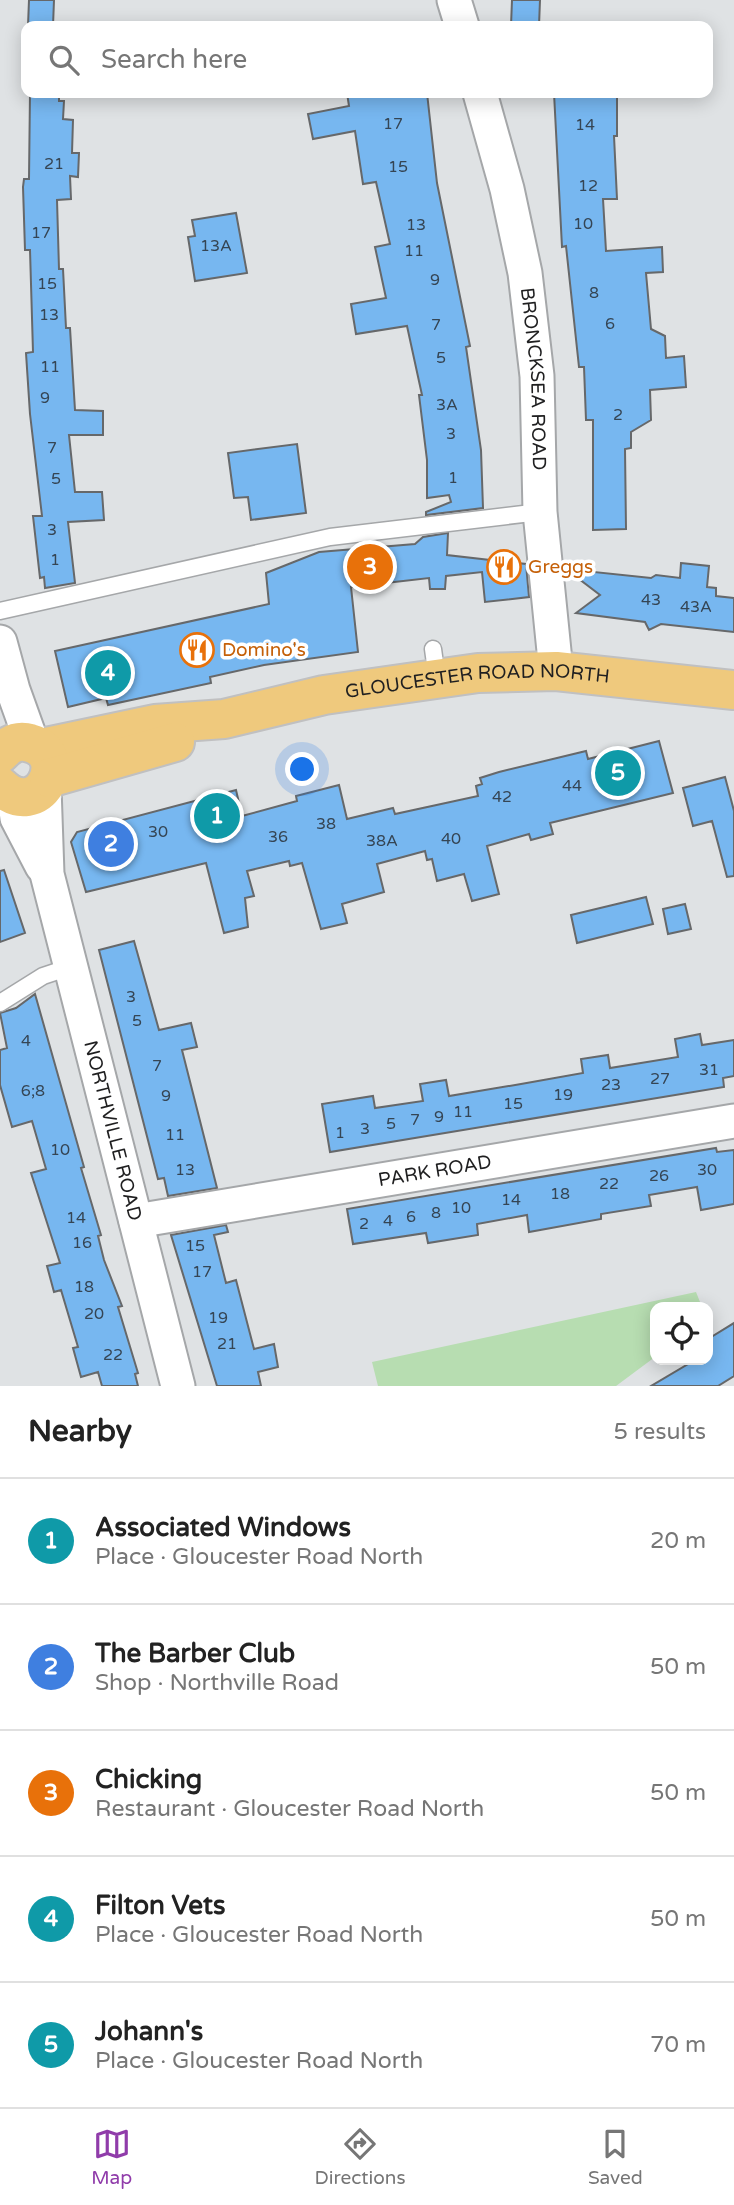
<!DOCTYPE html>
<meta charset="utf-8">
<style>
:root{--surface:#fff;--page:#f2f2f2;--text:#222;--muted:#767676;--line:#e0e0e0;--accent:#903caa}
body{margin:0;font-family:"Varela Round",sans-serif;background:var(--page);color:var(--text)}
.controls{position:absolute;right:21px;bottom:21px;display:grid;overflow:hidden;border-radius:14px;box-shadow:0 4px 18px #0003}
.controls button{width:63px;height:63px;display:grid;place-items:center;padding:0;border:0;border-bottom:2px solid var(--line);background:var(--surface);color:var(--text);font:35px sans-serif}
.you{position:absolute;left:303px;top:770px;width:24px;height:24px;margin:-18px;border:5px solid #fff;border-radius:50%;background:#1a73e8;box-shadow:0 0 0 10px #1a73e833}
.badge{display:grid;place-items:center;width:46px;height:46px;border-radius:50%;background:var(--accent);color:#fff;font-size:23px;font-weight:700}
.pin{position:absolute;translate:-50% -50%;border:4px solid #fff;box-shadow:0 2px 7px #0006}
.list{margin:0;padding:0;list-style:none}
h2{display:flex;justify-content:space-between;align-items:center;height:91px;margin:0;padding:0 28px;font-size:30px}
h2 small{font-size:23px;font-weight:400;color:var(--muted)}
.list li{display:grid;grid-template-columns:46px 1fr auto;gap:21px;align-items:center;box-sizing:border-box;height:126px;padding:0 28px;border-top:2px solid var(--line)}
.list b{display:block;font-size:26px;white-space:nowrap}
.list p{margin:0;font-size:23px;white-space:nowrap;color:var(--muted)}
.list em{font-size:23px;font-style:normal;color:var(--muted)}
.icon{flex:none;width:38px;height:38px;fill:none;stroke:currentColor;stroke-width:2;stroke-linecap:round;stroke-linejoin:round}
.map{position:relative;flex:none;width:734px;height:1386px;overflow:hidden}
.search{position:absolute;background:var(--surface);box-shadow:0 4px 18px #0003;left:21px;right:21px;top:21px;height:77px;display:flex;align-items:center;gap:18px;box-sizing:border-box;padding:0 24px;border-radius:14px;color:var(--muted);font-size:26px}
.sheet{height:721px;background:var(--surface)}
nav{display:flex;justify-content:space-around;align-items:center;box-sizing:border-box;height:98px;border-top:2px solid var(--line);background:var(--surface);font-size:19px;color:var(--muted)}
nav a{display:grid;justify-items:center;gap:4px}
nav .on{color:var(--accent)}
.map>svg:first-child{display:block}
</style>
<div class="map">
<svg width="734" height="1386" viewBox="0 0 734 1386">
<rect width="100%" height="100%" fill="#dfe2e4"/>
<path fill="#b7ddb1" d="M696,1292L702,1307H655V1357L616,1386H378L372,1362Z"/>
<path fill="#77b7f0" stroke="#66686a" stroke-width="2" d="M29,0H54L53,26H28Z
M512,0H540L539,26H511Z
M30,93H59V101H64L63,119L73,120L72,153H79L78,177L70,176L71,199L57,200L59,269H63L66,328H70L75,410L103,411V435H69L75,492H102L104,520L68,522L75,583L45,588L44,577L40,578L33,516H42L30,414L26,353L33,352L30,250H25L23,187L24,179H29Z
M347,93H427L437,183L470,346L466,347L481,450L483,508L426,515V512L451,502L449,495L427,498V460L419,395H422L407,326L356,334L351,304L386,298L375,247L390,244L376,182L363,184L355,131L313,139L308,114L349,106Z
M554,93H617V136H614L617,199H603L606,251L662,247L663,272L646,273L651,329L665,336L666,358L684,356L686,387L650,390L651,420L631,432V448L625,449L626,529L593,530V420H586L584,367H579L566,246L562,247Z
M236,213L247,273L195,281L188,237L195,236L192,220Z
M297,444L306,513L251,520L248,497L234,498L228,453Z
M448,533L447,555L526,564L529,597L485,602L482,572L446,576L445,589H430L429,578L351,587L358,652L264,665L210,677L211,683L108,705L106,698L68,707L55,651L269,604L266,573L319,552L415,544L423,537Z
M681,563L709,566L707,587L716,588V596L734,598V632L661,624L649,630L645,622L576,613L600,595L566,569L651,578L656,575L680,578Z
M659,741L673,793L550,823L553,834L531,840L529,834L487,846L499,894L472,901L464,874L437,881L432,859L427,860L425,851L377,864L384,892L342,904L347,923L321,929L302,863L290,866L289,861L247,871L254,896L245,898L248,927L224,933L206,863L86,892L71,842L77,832L236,790L242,816L297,801L296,796L339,785L347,819L393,808L395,814L478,796L476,786L482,784L480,778L499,772L586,751L588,759Z
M725,777L734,811V876L727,877L712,821L693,826L683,788Z
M4,870L25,933L0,942V871Z
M646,897L653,924L577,943L571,915Z
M685,904L691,929L668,934L663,909Z
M134,941L159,1030L191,1023L197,1047L182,1050L217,1188L168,1196L164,1178L158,1179L99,950Z
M35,994L84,1167L81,1168L101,1235L98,1236L104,1260L122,1306L118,1307L138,1373L135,1374L138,1386H102L98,1372L81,1377L73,1348L78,1347L61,1290L54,1292L47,1266L60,1263L31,1173L46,1169L32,1121L12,1127L0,1085V1050L7,1048L0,1013L16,1008Z
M700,1034L702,1045L734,1040V1076L723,1078L724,1087L330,1152L322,1104L373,1096L375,1108L423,1101L420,1084L446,1080L449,1096L521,1084L583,1073L581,1059L608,1055L610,1068L678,1057L675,1039Z
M716,1148L717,1152L734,1150V1204L701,1210L697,1187L649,1195L651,1206L601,1214V1219L529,1232L527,1215L477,1224L478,1235L428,1243L426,1233L353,1244L347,1209Z
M226,1225L228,1232L214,1235L226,1283L236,1280L254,1349L274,1344L278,1367L258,1372L261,1386H217L171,1235Z
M734,1323V1376L718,1386H651L695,1360H708V1339Z"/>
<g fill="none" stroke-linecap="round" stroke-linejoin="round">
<g stroke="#a5a7a9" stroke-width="19">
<path id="lane" d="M0,611L330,537L540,512
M433,649L437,678
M0,1003L43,976L70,967"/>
</g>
<g stroke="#a5a7a9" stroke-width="37">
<g id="street">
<path d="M454,0L462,26"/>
<path id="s1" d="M480,93L507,189L525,273L537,376L540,512L556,671"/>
<path d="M0,642L13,690L32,743"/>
<path id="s2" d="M44,787L47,874L178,1386"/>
<path d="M14,796L17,818L42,866"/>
<path id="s3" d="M136,1221L734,1121"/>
</g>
</g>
<g stroke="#c0c0c1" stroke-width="42">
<g id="primary">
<path id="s4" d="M41,748L155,724L224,719L324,695L478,673L556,671L734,690"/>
<path d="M0,754C8,745 17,739 30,743C74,755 39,824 0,786"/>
<path d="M49,778L175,742"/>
</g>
</g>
<use href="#lane" stroke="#fff" stroke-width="16"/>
<use href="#street" stroke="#fff" stroke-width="33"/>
<use href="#primary" stroke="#efc97d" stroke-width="38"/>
</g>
<defs>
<g id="restaurant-ring" transform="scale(1.75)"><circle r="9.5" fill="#fff" stroke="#e8710a" stroke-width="1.5"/><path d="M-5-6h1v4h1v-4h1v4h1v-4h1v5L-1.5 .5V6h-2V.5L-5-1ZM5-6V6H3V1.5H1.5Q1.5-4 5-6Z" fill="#e8710a"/></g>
</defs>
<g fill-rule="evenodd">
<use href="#restaurant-ring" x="504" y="567"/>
<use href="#restaurant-ring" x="197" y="650"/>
</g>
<g text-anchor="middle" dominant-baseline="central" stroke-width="7" stroke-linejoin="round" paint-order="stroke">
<g font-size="16" fill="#354554">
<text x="393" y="124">17</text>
<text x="585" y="125">14</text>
<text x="54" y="164">21</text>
<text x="398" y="167">15</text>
<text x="588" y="186">12</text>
<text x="583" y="224">10</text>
<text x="416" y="225">13</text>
<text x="41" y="233">17</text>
<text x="216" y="246">13A</text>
<text x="414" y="251">11</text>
<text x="435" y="280">9</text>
<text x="47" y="284">15</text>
<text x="594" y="293">8</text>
<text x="49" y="315">13</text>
<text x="610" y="324">6</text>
<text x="436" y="325">7</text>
<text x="441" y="358">5</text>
<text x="50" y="367">11</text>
<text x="45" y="398">9</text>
<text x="447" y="405">3A</text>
<text x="618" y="415">2</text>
<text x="451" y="434">3</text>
<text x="52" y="448">7</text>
<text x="453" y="478">1</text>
<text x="56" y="479">5</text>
<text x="52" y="530">3</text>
<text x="55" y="560">1</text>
<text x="651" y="600">43</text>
<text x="696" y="607">43A</text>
<text x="572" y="786">44</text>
<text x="502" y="797">42</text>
<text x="326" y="824">38</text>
<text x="158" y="832">30</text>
<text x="278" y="837">36</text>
<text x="451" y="839">40</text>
<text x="382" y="841">38A</text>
<text x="131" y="997">3</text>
<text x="137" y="1021">5</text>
<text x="26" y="1041">4</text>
<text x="157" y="1066">7</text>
<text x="709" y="1070">31</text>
<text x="660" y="1079">27</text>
<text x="611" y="1085">23</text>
<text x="33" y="1091">6;8</text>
<text x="563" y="1095">19</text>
<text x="166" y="1096">9</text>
<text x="513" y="1104">15</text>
<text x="463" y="1112">11</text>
<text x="439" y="1117">9</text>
<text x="415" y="1120">7</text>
<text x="391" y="1124">5</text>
<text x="365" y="1129">3</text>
<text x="340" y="1133">1</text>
<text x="175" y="1135">11</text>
<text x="60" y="1150">10</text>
<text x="185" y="1170">13</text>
<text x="707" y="1170">30</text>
<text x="659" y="1176">26</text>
<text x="609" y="1184">22</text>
<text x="560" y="1194">18</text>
<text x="511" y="1200">14</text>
<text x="461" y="1208">10</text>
<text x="436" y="1213">8</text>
<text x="411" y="1217">6</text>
<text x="76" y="1218">14</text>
<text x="388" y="1221">4</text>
<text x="364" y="1224">2</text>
<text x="82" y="1243">16</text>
<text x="195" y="1246">15</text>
<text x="202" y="1272">17</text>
<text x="84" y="1287">18</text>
<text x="94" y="1314">20</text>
<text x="218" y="1318">19</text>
<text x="227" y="1344">21</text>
<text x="113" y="1355">22</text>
</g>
<g font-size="19" fill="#1f1f20" stroke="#fff">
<text stroke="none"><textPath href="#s1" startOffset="292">BRONCKSEA ROAD</textPath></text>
<text stroke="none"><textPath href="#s4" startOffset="443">GLOUCESTER ROAD NORTH</textPath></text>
<text stroke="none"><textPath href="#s2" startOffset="352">NORTHVILLE ROAD</textPath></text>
<text stroke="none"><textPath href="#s3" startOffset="303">PARK ROAD</textPath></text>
</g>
<g font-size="19" fill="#c56008" stroke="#fff" text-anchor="start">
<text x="528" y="567">Greggs</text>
<text x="222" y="650">Domino's</text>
</g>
</g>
</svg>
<div class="controls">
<button><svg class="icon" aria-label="locate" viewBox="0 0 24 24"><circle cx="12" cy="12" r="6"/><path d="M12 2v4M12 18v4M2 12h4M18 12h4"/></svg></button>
</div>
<div class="you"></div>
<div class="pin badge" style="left:217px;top:816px;background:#0f9aa8">1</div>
<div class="pin badge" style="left:111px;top:844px;background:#3f7fe0">2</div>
<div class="pin badge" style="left:370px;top:567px;background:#e8710a">3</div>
<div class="pin badge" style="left:108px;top:673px;background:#0f9aa8">4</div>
<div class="pin badge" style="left:618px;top:773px;background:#0f9aa8">5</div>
<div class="search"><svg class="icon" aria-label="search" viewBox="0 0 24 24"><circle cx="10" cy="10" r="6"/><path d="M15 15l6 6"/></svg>Search here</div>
</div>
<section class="sheet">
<h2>Nearby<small>5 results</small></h2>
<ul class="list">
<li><span class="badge" style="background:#0f9aa8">1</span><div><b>Associated Windows</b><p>Place · Gloucester Road North</p></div><em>20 m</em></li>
<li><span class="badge" style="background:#3f7fe0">2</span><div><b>The Barber Club</b><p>Shop · Northville Road</p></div><em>50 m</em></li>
<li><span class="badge" style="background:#e8710a">3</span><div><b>Chicking</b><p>Restaurant · Gloucester Road North</p></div><em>50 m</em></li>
<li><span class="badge" style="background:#0f9aa8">4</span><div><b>Filton Vets</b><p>Place · Gloucester Road North</p></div><em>50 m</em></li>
<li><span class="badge" style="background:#0f9aa8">5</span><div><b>Johann's</b><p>Place · Gloucester Road North</p></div><em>70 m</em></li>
</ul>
</section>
<nav>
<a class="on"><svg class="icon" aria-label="map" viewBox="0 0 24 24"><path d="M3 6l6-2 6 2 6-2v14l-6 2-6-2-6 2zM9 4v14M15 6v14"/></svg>Map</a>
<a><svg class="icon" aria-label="directions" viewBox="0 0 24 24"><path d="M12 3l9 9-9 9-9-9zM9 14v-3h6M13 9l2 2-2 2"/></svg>Directions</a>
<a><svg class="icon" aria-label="saved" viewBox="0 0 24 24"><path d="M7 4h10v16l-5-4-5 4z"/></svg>Saved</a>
</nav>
